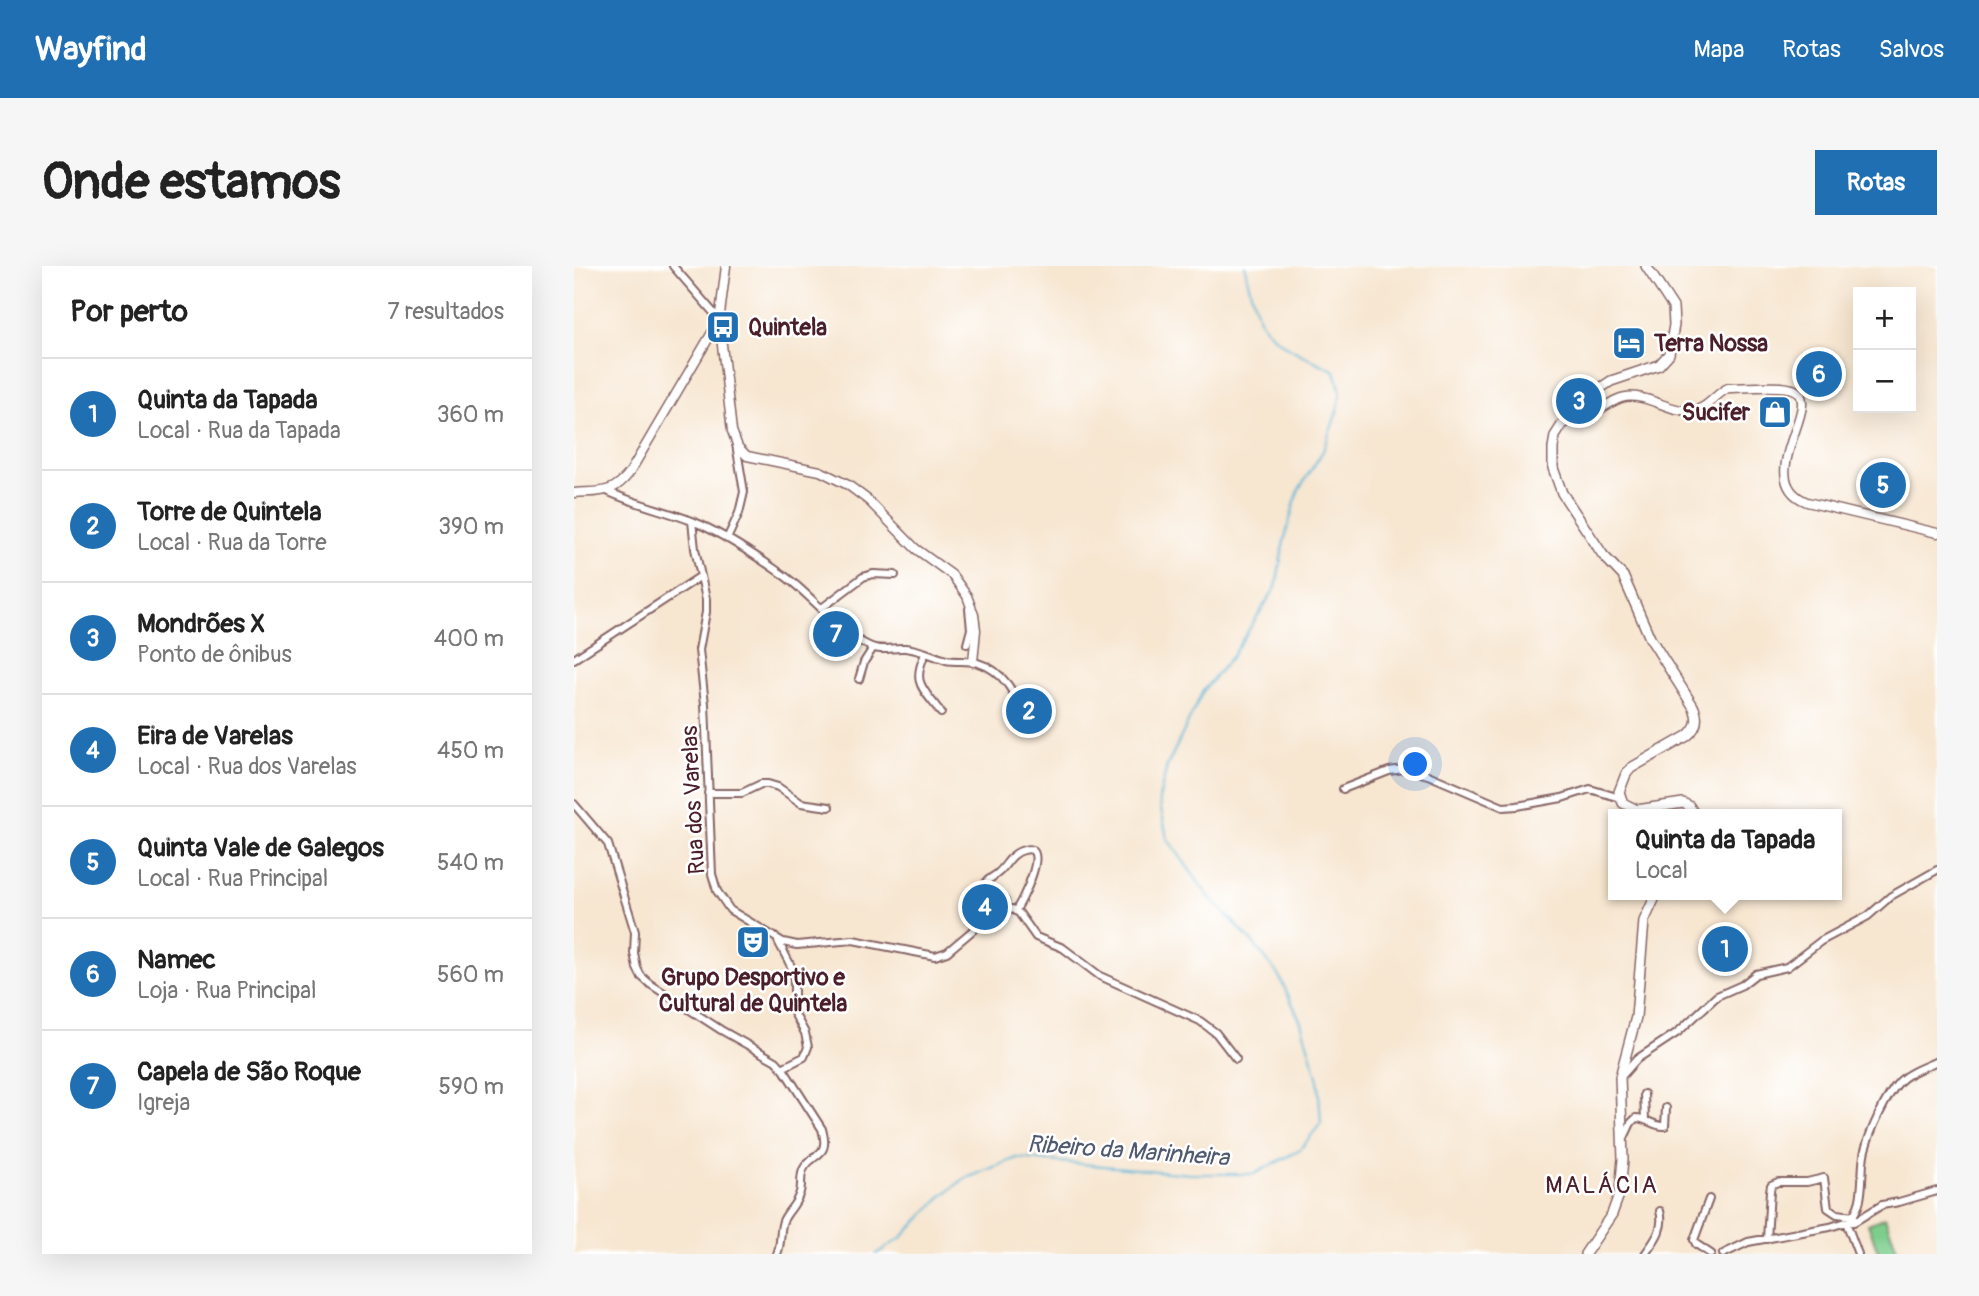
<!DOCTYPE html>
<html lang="pt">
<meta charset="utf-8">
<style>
:root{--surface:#fff;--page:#f6f6f6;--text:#222;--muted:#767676;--line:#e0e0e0;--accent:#1f6fb2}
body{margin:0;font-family:Pangolin,sans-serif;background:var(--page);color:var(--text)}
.controls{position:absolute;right:21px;top:21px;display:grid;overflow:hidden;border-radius:0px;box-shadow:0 7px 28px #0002}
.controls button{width:63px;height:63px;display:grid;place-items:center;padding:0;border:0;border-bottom:2px solid var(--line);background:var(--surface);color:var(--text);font:35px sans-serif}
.you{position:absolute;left:842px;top:499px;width:24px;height:24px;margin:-18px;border:5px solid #fff;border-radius:50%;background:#1a73e8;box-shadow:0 0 0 10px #1a73e833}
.badge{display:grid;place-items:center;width:46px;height:46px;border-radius:50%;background:var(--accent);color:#fff;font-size:23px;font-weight:700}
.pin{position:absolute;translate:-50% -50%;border:4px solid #fff;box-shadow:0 2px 7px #0006}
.popup{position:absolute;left:1034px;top:543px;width:234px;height:91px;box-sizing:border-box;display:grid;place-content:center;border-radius:0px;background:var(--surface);filter:drop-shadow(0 2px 5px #0005);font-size:23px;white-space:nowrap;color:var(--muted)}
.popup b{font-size:26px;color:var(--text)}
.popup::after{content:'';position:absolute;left:50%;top:100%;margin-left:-14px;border:14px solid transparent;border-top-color:var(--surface)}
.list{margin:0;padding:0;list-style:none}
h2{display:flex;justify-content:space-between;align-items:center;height:91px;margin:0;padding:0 28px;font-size:30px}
h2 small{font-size:23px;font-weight:400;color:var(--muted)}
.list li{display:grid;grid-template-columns:46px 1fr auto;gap:21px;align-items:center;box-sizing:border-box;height:112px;padding:0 28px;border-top:2px solid var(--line)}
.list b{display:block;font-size:26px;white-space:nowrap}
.list p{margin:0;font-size:23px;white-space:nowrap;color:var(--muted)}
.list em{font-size:23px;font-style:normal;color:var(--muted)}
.map{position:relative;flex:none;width:1363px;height:988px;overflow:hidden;border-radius:0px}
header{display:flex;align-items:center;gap:42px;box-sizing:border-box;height:98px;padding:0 35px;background:var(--accent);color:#fff}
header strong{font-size:33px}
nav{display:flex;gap:38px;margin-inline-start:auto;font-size:24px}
.intro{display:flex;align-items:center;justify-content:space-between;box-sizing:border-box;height:168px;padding:0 42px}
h1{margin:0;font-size:49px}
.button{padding:18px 32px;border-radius:0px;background:var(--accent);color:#fff;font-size:24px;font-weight:700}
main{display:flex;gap:42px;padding:0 42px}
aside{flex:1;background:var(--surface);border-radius:0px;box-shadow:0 7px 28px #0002}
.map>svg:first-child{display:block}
</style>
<header>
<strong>Wayfind</strong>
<nav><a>Mapa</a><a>Rotas</a><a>Salvos</a></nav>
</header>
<div class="intro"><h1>Onde estamos</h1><a class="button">Rotas</a></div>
<main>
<aside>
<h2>Por perto<small>7 resultados</small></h2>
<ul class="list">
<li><span class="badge">1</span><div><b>Quinta da Tapada</b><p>Local · Rua da Tapada</p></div><em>360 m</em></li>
<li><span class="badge">2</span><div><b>Torre de Quintela</b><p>Local · Rua da Torre</p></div><em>390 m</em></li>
<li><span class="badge">3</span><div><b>Mondrões X</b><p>Ponto de ônibus</p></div><em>400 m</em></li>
<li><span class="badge">4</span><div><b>Eira de Varelas</b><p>Local · Rua dos Varelas</p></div><em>450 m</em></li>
<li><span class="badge">5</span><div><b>Quinta Vale de Galegos</b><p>Local · Rua Principal</p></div><em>540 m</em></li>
<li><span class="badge">6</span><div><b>Namec</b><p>Loja · Rua Principal</p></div><em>560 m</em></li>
<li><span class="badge">7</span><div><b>Capela de São Roque</b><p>Igreja</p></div><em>590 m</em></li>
</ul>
</aside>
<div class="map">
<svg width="1363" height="988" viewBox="0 0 1363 988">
<rect width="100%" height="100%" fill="#fff"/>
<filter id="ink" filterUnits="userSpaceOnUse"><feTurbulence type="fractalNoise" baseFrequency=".0143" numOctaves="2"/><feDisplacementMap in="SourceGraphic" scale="14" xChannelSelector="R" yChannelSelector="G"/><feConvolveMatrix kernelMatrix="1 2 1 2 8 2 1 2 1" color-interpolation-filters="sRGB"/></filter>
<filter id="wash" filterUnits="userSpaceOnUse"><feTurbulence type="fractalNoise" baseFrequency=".00686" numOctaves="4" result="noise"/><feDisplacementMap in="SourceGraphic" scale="28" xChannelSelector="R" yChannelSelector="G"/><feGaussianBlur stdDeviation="1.57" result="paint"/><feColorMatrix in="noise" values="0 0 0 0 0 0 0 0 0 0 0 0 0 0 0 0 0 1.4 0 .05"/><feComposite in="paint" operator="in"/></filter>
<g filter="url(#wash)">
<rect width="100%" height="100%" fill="#f7e6d0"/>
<path fill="#7dcd8d" stroke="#64765c" stroke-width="2" d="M1311,951L1324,986L1318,988H1305L1294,958Z"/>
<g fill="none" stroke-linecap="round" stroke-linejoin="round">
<path stroke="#58b3d6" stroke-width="2" d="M302,988L327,972L368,930L390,913L443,892L616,908H680L726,884L747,857L744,814L727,756L705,710L680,678L632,627L593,572L585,533L593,500L629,425L658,390L702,321L710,275L724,225L749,185L763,146L767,126L761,105C738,93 709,83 691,62C683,52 673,14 671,0"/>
</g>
</g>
<g filter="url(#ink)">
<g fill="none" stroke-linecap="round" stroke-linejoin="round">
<g stroke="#876565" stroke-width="10">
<path id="minor" d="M99,0L145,53
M33,225C60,238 90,244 118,255C148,267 178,287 205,306C236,326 263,365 295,380C306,386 319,381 331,382C345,383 359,390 372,394C382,396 394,394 404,397C428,404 445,429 447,452
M118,255L121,283L132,333V346L125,384L131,438L138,608L143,625L156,644L209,676L223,679L279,674L361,690L373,686L417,649L429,643H438L445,647L462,671L489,682L526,710L626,755L642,767L662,793
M153,273L165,247L170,226L162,178
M248,342L289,311L299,308L321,309
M393,378L397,363L395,343
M351,388C337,418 350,423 367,447
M0,393L127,310
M285,413L290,396L299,382
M769,523L815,505L830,503L854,509L929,541L943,540L988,532L1016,523L1046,532
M134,527H168L187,518H194L204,521L227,537L255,541
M0,538L34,578L61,666L60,687L63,702L67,710L76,718L147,764L202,795L210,804L248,863C257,893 237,886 229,904C226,911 228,919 226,926C222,940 214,944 209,955C205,966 208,977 203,988
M432,642L431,635C423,630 413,627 412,616C416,612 421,610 425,606C433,599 437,587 450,584C478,576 447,638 441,645
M204,675L220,706V747L231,767L234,781L230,791L208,802
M1047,811L1063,793L1104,766L1143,730L1168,719L1182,708L1213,701L1247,675L1294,650L1317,630L1363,604
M1070,828L1071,854
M1049,874L1057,857L1062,852C1073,852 1080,861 1091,860L1092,842
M1135,933L1120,974L1122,978L1137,988
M1273,955C1294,941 1285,906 1291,884C1296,865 1312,830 1325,816C1334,806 1351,801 1363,795
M1272,956L1284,988
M1193,973L1196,925L1197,919L1204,916H1233L1250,912L1254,942L1263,948L1280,950
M1071,988C1081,974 1091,962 1086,945
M1149,988L1174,976L1256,961L1272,956H1280L1308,939L1325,936L1363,925"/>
</g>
<g stroke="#876565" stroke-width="11">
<path id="tertiary" d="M145,53L158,165L164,181L173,190L246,205L274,219L294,234L342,283L378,309L393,330L400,349L402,364L399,396
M1008,137L1015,143L1022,145C1031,141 1038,135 1047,132C1070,125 1094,146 1117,145C1133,144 1141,128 1154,122C1168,122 1210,118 1221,124C1250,138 1177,214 1233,236L1363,267
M0,227C26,225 39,229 56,206L143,58L146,48L152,0"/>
</g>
<g stroke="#876565" stroke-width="12">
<path id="secondary" d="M1072,0L1099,41L1100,59L1095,88L1085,99L1037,115L1013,131L988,159L981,170L979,182V202L988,227L1029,289L1049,310L1076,372L1119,440C1125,452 1124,461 1113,470L1057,502L1052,508L1045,526L1049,537L1063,544L1109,537L1115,540L1120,548
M1011,988L1038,948L1046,926L1049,893L1046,811L1062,751L1070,655L1082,629"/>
</g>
<use href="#minor" stroke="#fff" stroke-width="6"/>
<use href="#tertiary" stroke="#fff" stroke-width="8"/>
<use href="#secondary" stroke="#fff" stroke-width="9"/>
</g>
</g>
<defs>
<g id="bus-square" transform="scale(1.75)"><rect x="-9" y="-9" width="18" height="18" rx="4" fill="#1f6fb2" stroke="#fff"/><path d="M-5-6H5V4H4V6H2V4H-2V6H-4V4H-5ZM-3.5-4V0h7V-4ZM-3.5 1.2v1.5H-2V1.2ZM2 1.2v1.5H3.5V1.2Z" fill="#fff"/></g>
<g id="hotel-square" transform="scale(1.75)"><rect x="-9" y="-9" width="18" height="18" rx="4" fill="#1f6fb2" stroke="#fff"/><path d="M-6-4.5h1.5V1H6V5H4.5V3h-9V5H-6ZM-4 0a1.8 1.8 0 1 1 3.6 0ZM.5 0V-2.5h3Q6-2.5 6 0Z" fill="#fff"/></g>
<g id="shop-square" transform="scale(1.75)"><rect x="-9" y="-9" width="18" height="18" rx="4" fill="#1f6fb2" stroke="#fff"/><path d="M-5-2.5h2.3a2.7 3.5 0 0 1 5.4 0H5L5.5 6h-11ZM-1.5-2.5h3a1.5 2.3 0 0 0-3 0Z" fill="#fff"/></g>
<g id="theatre-square" transform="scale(1.75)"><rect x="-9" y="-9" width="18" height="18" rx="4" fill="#1f6fb2" stroke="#fff"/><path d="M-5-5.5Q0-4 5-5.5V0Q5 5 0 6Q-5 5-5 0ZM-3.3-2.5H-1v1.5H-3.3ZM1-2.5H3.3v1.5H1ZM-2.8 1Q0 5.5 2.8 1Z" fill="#fff"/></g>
</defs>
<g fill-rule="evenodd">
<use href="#bus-square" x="149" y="61"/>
<use href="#hotel-square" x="1055" y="77"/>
<use href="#shop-square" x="1201" y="146"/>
<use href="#theatre-square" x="179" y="676"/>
</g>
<g text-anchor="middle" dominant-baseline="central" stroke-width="5" stroke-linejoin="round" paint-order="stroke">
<g font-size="23" font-weight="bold" fill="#4a1f2b" stroke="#fff" text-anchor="start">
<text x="174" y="61">Quintela</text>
<text x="1080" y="77">Terra Nossa</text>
<text x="1176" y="146" text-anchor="end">Sucifer</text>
<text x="179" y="711" text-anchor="middle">Grupo Desportivo e<tspan x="179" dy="26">Cultural de Quintela</tspan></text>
</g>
<g font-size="23" fill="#4a1f2b" stroke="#fff">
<text transform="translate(119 534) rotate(-93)">Rua dos Varelas</text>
</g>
<g font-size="24" font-style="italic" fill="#505a6f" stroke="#fff">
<text transform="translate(554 885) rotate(4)">Ribeiro da Marinheira</text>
</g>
<g font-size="24" letter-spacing="2" fill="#4a1f2b" stroke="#fff">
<text x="1028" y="919">MALÁCIA</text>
</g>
</g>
</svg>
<div class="controls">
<button>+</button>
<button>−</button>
</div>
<div class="you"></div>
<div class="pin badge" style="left:1151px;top:683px">1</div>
<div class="popup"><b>Quinta da Tapada</b>Local</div>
<div class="pin badge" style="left:455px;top:445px">2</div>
<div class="pin badge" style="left:1005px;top:135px">3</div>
<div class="pin badge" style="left:411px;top:641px">4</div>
<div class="pin badge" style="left:1309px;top:219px">5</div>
<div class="pin badge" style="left:1245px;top:108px">6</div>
<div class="pin badge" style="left:262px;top:368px">7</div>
</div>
</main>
